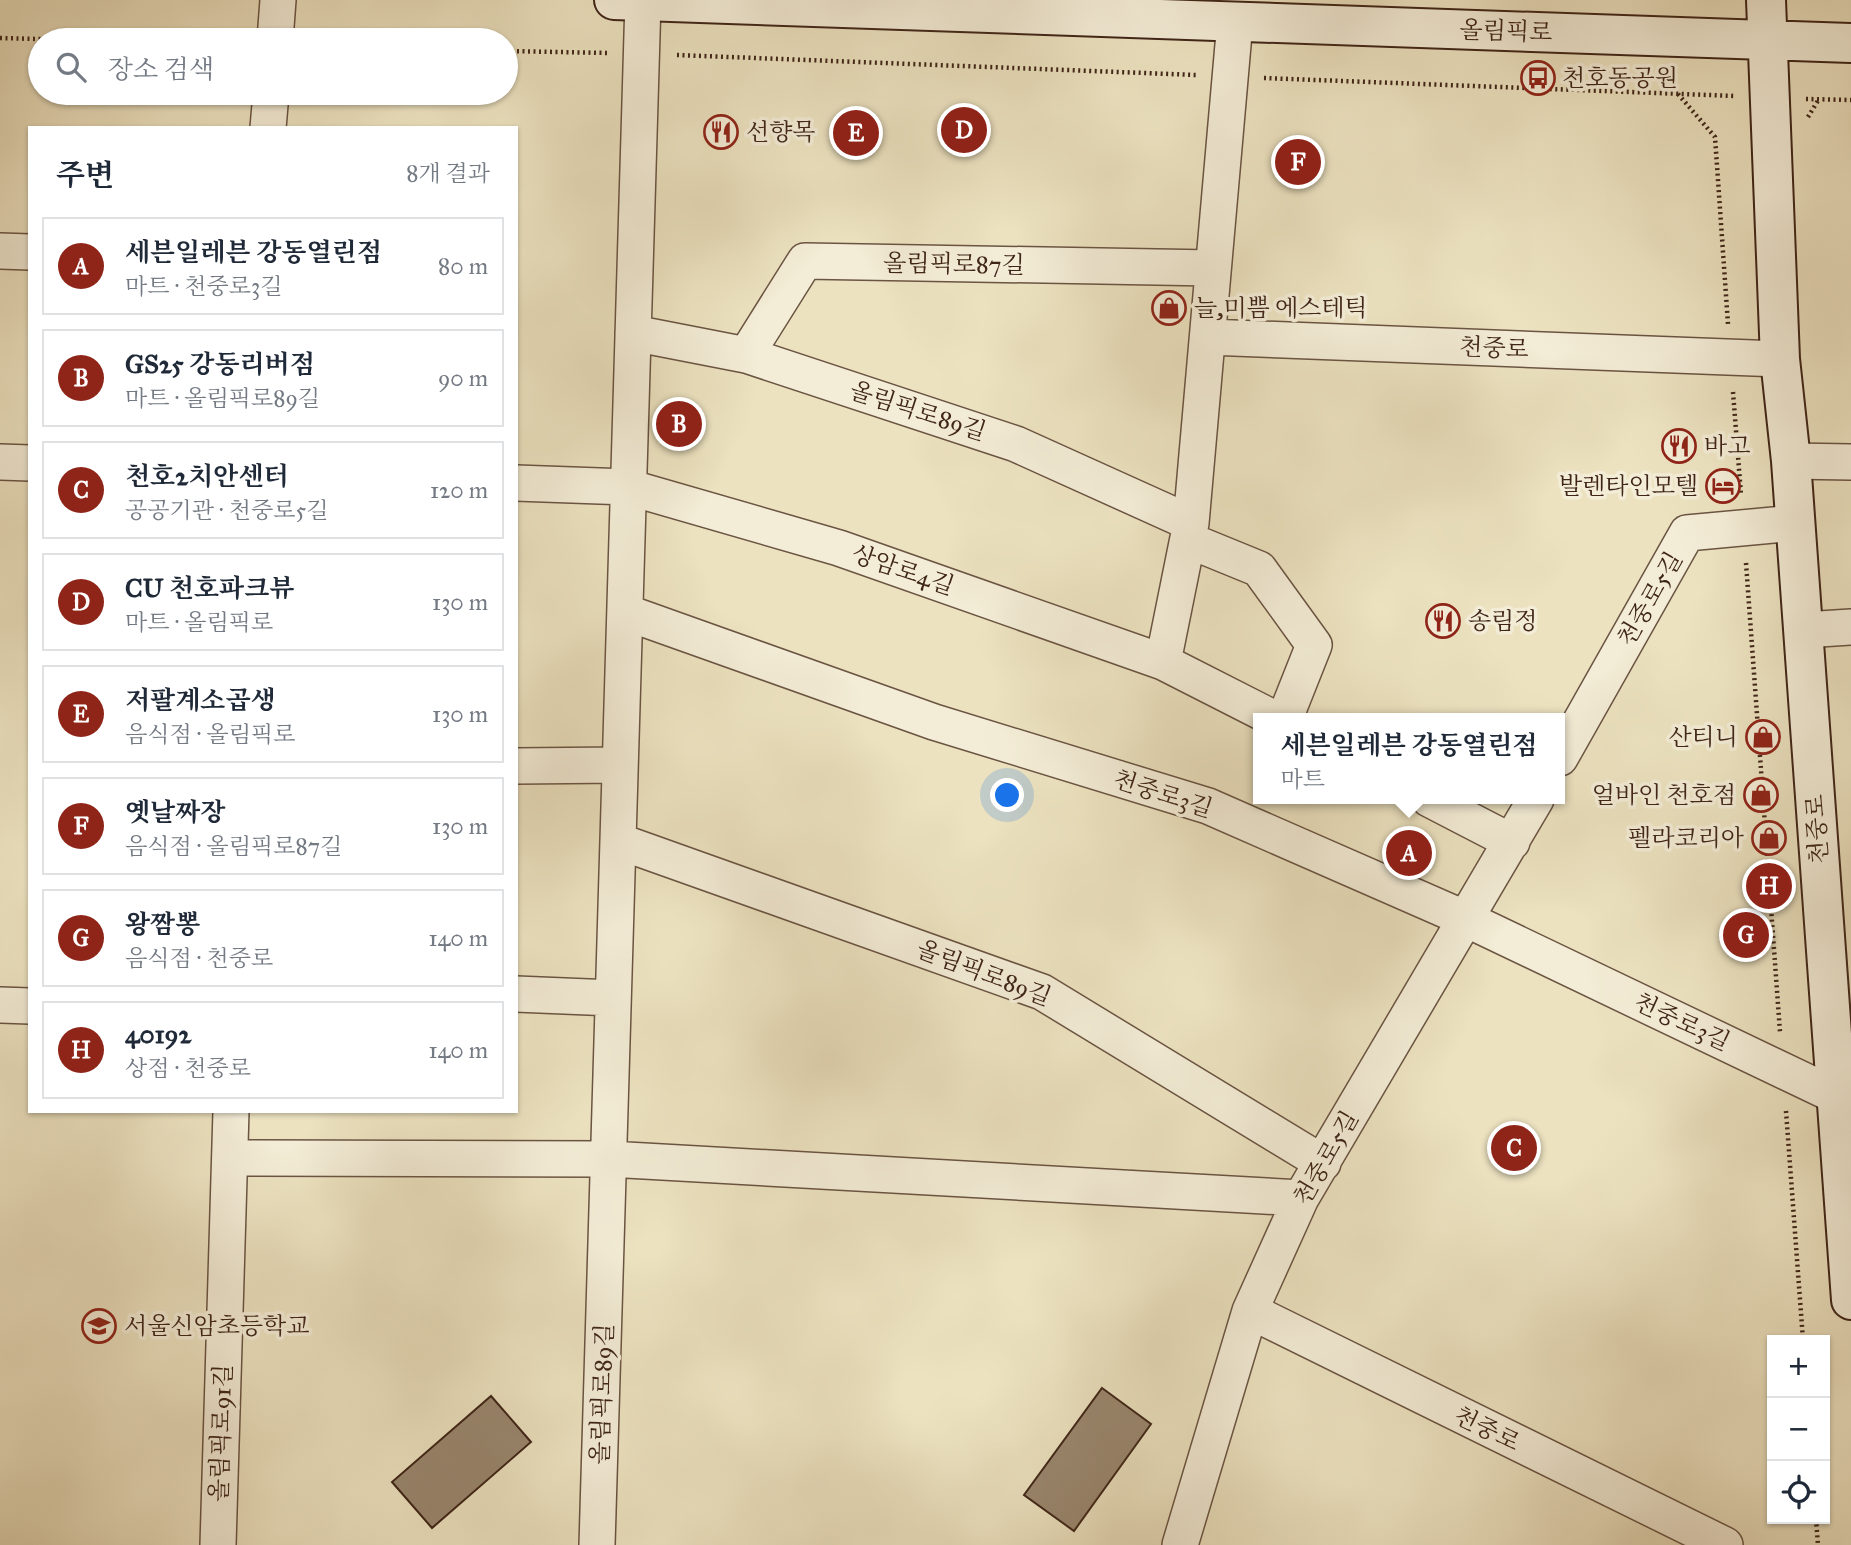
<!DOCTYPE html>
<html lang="ko">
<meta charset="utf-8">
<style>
:root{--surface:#fff;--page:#f6f6f7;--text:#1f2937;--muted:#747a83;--line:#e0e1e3;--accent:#8f2418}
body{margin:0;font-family:"IM FELL Great Primer","Noto Serif KR",serif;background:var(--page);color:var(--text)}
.controls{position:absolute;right:21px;bottom:21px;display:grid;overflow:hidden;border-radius:0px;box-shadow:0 2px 5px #0004}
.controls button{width:63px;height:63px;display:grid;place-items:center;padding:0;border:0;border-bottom:2px solid var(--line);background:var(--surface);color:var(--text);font:35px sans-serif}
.you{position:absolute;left:1008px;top:796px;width:24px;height:24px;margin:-18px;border:5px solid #fff;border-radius:50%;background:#1a73e8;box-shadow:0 0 0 10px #1a73e833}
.badge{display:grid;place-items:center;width:46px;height:46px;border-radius:50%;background:var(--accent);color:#fff;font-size:23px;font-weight:700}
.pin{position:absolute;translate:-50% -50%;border:4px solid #fff;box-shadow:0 2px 7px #0006}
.popup{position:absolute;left:1253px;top:713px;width:312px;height:91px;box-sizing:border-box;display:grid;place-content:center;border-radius:0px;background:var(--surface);filter:drop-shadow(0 2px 5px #0005);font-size:23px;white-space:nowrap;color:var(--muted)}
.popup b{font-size:26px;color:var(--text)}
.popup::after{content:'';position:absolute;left:50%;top:100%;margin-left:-14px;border:14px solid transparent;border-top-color:var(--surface)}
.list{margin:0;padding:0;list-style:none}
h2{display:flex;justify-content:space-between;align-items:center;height:91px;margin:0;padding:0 28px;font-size:30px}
h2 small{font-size:23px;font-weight:400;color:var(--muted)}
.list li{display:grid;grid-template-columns:46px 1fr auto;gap:21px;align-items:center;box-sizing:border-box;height:98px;margin:0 14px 14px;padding:0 14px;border:2px solid var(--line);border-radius:0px}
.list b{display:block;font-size:26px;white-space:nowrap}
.list p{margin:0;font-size:23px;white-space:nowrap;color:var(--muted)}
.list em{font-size:23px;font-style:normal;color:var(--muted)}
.icon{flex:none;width:38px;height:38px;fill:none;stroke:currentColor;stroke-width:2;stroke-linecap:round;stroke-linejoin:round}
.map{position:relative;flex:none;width:1851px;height:1545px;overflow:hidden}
.search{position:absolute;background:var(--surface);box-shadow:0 2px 5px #0004;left:28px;top:28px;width:490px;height:77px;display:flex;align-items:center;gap:18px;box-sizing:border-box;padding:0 24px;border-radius:38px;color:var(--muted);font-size:26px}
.panel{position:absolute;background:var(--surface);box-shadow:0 2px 5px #0004;left:28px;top:126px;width:490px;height:987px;border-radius:0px}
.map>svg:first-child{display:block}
</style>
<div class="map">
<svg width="1851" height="1545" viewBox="0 0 1851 1545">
<rect width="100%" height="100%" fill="#ece2c0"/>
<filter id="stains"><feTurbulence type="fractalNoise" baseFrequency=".00286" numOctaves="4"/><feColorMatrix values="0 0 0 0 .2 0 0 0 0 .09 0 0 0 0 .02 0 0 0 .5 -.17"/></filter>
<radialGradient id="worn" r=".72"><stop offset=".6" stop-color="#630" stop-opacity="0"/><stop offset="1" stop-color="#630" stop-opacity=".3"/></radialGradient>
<path fill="#99876f" stroke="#3f2518" stroke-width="2" d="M1102,1388L1151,1424L1074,1531L1024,1495Z
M491,1396L531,1442L432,1528L392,1482Z"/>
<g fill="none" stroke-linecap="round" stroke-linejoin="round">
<g stroke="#6a5442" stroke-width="38">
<path id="street" d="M275,40L278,0
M268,128L271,93
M0,251L30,252
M633,333L746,355L1016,444L1191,523
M1208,337L1780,359
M746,355L805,261L1213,268
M1791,461L1851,462
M0,462L30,463
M516,483L628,487L839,548L1163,662L1273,718
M1188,540L1259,569L1314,645L1285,718
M625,612L934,722L1208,806L1466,919L1851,1103
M1804,630L1851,627
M1163,662L1191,523L1235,22
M1560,758L1687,533L1795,523
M516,766L620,765
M1429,799L1512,842
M618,841L1042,992L1323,1163
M516,994L613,998
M0,1005L30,1006
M230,1158L609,1159L1301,1198
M1250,1311L1725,1545
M218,1545L231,1111
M597,1545L643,1
M1180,1545L1250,1311L1301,1198L1536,799"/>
</g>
<g stroke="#3f2518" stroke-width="42">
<path id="secondary" d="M614,0L1851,43
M1766,0L1780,359L1791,461L1851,1300"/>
</g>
<path stroke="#3f2518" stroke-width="4.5" stroke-dasharray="2 3.5" stroke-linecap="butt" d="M0,38L76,40
M506,51L609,53
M677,55L1196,75
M1264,78L1735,96
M1678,94L1715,137L1728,324
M1806,99L1851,100
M1808,117L1819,99
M1733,392L1741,495
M1746,563L1780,1032
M1786,1111L1803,1340
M1816,1519L1818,1545"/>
<use href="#street" stroke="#f3ecd6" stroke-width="35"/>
<use href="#secondary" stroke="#f3ecd6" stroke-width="38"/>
</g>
<defs>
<g id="bus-ring" transform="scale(1.75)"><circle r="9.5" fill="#f3ecd6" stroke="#8f2418" stroke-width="1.5"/><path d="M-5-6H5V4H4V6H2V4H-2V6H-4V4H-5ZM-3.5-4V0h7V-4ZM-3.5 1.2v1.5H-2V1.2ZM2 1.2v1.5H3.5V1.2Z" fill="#8f2418"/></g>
<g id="restaurant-ring" transform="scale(1.75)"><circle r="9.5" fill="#f3ecd6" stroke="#8f2418" stroke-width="1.5"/><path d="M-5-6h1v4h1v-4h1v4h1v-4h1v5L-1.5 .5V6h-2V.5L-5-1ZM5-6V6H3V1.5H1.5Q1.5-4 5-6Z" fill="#8f2418"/></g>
<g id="shop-ring" transform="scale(1.75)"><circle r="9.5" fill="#f3ecd6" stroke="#8f2418" stroke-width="1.5"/><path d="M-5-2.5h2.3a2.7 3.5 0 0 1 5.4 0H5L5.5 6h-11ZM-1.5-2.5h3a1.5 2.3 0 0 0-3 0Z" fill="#8f2418"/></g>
<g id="hotel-ring" transform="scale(1.75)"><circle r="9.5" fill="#f3ecd6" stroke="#8f2418" stroke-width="1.5"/><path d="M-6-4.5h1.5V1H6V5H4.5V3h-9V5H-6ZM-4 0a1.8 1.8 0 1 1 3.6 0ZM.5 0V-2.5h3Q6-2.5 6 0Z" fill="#8f2418"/></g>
<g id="school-ring" transform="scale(1.75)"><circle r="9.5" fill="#f3ecd6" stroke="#8f2418" stroke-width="1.5"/><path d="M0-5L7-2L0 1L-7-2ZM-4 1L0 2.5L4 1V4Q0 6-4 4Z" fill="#8f2418"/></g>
</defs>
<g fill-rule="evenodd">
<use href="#bus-ring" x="1538" y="78"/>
<use href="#restaurant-ring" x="721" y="132"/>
<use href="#shop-ring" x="1169" y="308"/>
<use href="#restaurant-ring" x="1679" y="446"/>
<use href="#hotel-ring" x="1723" y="486"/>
<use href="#restaurant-ring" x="1443" y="621"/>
<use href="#shop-ring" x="1763" y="737"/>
<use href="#shop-ring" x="1761" y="795"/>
<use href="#shop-ring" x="1769" y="838"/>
<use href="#school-ring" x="99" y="1326"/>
</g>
<g text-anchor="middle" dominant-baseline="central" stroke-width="7" stroke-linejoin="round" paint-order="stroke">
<g font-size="24" fill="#3f2518" stroke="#f3ecd6">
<text transform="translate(1506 31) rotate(2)">올림픽로</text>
<text transform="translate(954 264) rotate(1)">올림픽로87길</text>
<text transform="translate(1494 348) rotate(2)">천중로</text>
<text transform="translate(918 411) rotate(18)">올림픽로89길</text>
<text transform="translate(903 570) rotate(19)">상암로4길</text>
<text transform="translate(1650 599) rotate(-60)">천중로5길</text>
<text transform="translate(1163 794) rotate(18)">천중로3길</text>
<text transform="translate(1817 829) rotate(-94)">천중로</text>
<text transform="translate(984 973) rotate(21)">올림픽로89길</text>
<text transform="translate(1682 1022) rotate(25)">천중로3길</text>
<text transform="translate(1326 1158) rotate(-60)">천중로5길</text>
<text transform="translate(602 1394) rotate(-88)">올림픽로89길</text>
<text transform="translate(1487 1429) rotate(26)">천중로</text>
<text transform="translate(221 1433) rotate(-88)">올림픽로91길</text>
</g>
<g font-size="24" fill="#3f2518" stroke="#f3ecd6" text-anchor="start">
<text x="1562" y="78">천호동공원</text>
<text x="746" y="132">선향목</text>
<text x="1194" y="308">늘,미쁨 에스테틱</text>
<text x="1704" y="446">바고</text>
<text x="1698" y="486" text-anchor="end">발렌타인모텔</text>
<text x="1468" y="621">송림정</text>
<text x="1738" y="737" text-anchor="end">산티니</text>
<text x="1736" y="795" text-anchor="end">얼바인 천호점</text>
<text x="1744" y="838" text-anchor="end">펠라코리아</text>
<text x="124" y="1326">서울신암초등학교</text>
</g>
</g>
<rect width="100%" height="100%" filter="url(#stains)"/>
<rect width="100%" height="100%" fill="url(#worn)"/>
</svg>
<div class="controls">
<button>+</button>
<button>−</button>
<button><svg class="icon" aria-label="locate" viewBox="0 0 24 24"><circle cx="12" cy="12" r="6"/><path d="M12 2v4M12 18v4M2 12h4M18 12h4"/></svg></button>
</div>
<div class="you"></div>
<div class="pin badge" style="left:1409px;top:853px">A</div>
<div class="popup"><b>세븐일레븐 강동열린점</b>마트</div>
<div class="pin badge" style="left:679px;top:424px">B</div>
<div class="pin badge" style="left:1514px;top:1148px">C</div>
<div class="pin badge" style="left:964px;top:130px">D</div>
<div class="pin badge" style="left:856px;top:133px">E</div>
<div class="pin badge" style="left:1298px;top:162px">F</div>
<div class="pin badge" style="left:1746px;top:935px">G</div>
<div class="pin badge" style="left:1769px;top:886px">H</div>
<div class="search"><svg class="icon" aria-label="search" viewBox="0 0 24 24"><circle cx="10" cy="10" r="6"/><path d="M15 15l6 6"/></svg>장소 검색</div>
<section class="panel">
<h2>주변<small>8개 결과</small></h2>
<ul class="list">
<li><span class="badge">A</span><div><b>세븐일레븐 강동열린점</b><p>마트 · 천중로3길</p></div><em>80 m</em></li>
<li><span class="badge">B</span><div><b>GS25 강동리버점</b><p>마트 · 올림픽로89길</p></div><em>90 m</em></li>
<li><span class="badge">C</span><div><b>천호2치안센터</b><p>공공기관 · 천중로5길</p></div><em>120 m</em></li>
<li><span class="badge">D</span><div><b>CU 천호파크뷰</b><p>마트 · 올림픽로</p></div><em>130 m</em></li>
<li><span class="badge">E</span><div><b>저팔계소곱생</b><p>음식점 · 올림픽로</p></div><em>130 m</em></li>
<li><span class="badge">F</span><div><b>옛날짜장</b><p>음식점 · 올림픽로87길</p></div><em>130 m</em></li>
<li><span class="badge">G</span><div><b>왕짬뽕</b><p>음식점 · 천중로</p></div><em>140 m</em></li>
<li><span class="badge">H</span><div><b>40192</b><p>상점 · 천중로</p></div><em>140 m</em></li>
</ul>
</section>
</div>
